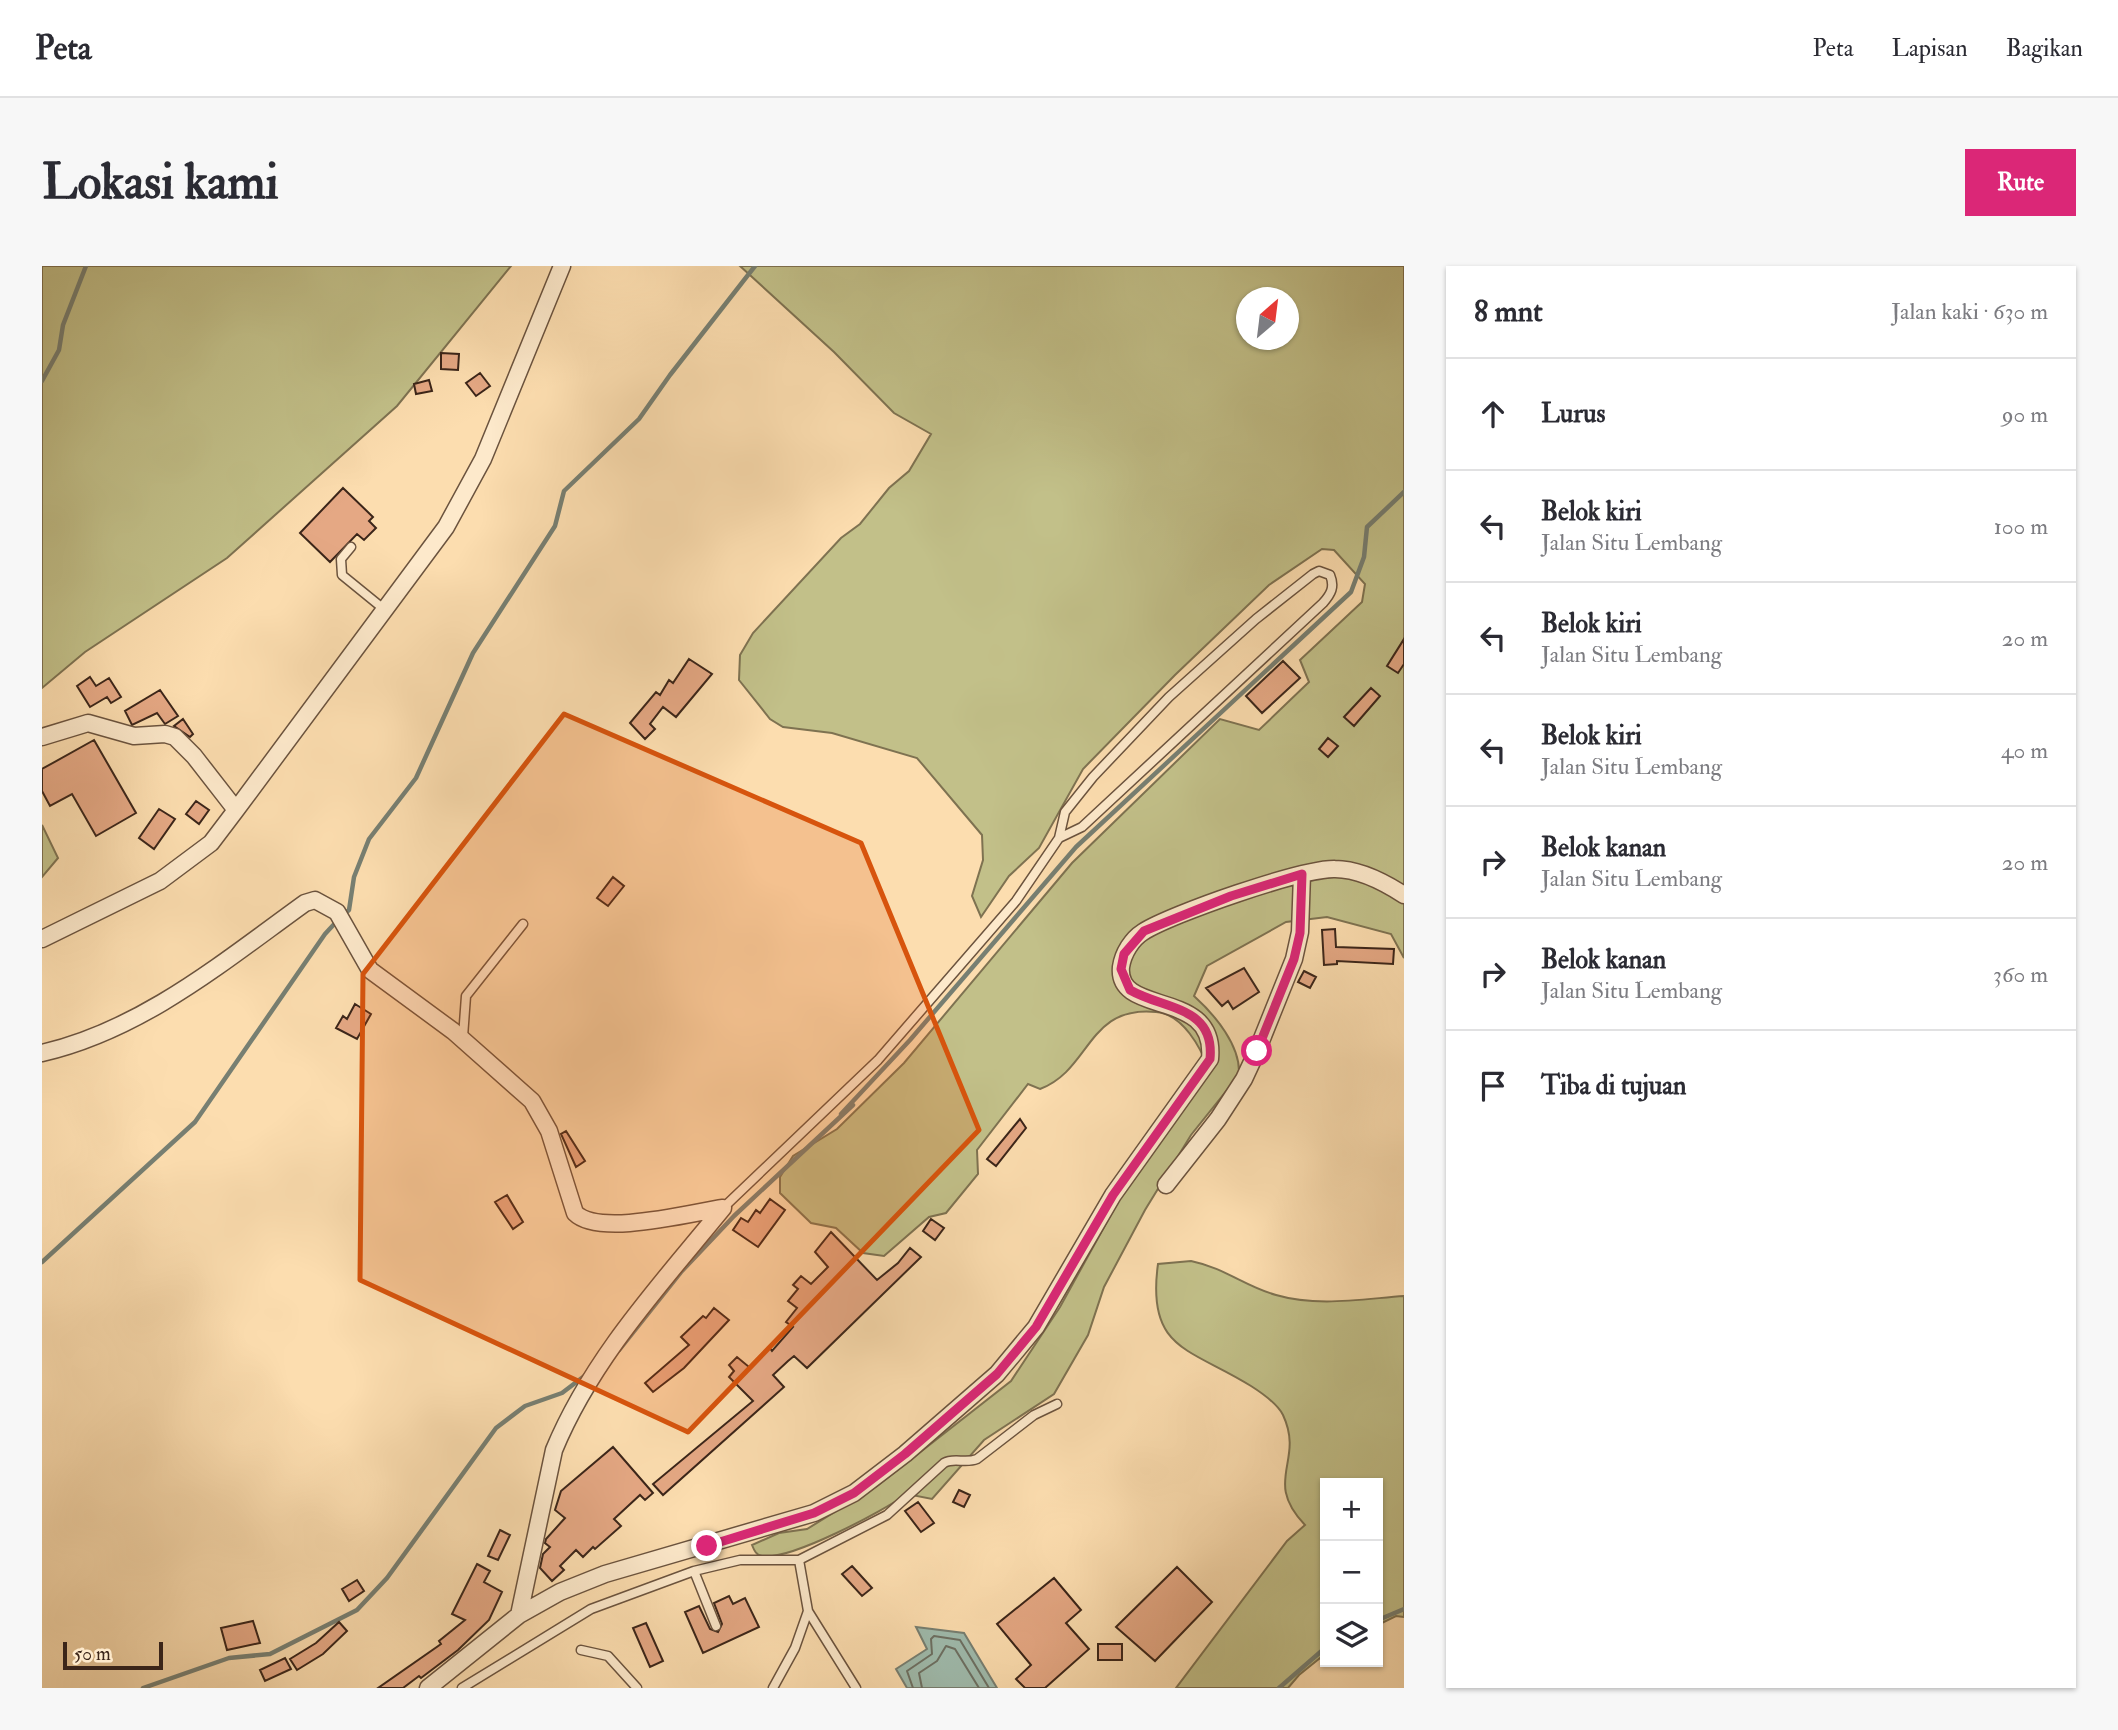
<!DOCTYPE html>
<html lang="id">
<meta charset="utf-8">
<style>
:root{--surface:#fff;--page:#f7f7f7;--text:#2b2b33;--muted:#7c7c81;--line:#e1e1e2;--accent:#db2777}
body{margin:0;font-family:"IM FELL Double Pica",serif;background:var(--page);color:var(--text)}
.controls{position:absolute;right:21px;bottom:21px;display:grid;overflow:hidden;border-radius:0px;box-shadow:0 2px 5px #0004}
.controls button{width:63px;height:63px;display:grid;place-items:center;padding:0;border:0;border-bottom:2px solid var(--line);background:var(--surface);color:var(--text);font:35px sans-serif}
.compass{position:absolute;left:1194px;top:21px;width:63px;height:63px;border-radius:50%;background:var(--surface);box-shadow:0 2px 5px #0004;rotate:28deg}
.scale{position:absolute;left:21px;bottom:18px;width:100px;box-sizing:border-box;padding-left:7px;border:4px solid #3b2519;border-top:0;font-size:19px;line-height:24px;white-space:nowrap;color:#3b2519;-webkit-text-stroke:5px #fde9cb;paint-order:stroke}
.stop{position:absolute;width:21px;height:21px;margin:-16px;border:5px solid #db2777;border-radius:50%;background:#fff}
.stop.end{background:#db2777;border-color:#fff;box-shadow:0 2px 7px #0008}
.list{margin:0;padding:0;list-style:none}
h2{display:flex;justify-content:space-between;align-items:center;height:91px;margin:0;padding:0 28px;font-size:30px}
h2 small{font-size:23px;font-weight:400;color:var(--muted)}
.list li{display:grid;grid-template-columns:46px 1fr auto;gap:21px;align-items:center;box-sizing:border-box;height:112px;padding:0 28px;border-top:2px solid var(--line)}
.list b{display:block;font-size:26px;white-space:nowrap}
.list p{margin:0;font-size:23px;white-space:nowrap;color:var(--muted)}
.list em{font-size:23px;font-style:normal;color:var(--muted)}
.icon{flex:none;width:38px;height:38px;fill:none;stroke:currentColor;stroke-width:2;stroke-linecap:round;stroke-linejoin:round}
.map{position:relative;flex:none;width:1362px;height:1422px;overflow:hidden;border-radius:0px}
header{display:flex;align-items:center;gap:42px;box-sizing:border-box;height:98px;padding:0 35px;background:var(--surface);border-bottom:2px solid var(--line)}
header strong{font-size:33px}
nav{display:flex;gap:38px;margin-inline-start:auto;font-size:24px}
.intro{display:flex;align-items:center;justify-content:space-between;box-sizing:border-box;height:168px;padding:0 42px}
h1{margin:0;font-size:49px}
.button{padding:18px 32px;border-radius:0px;background:var(--accent);color:#fff;font-size:24px;font-weight:700}
main{display:flex;gap:42px;padding:0 42px}
aside{flex:1;background:var(--surface);border-radius:0px;box-shadow:0 2px 5px #0004}
.map>svg:first-child{display:block}
</style>
<header>
<strong>Peta</strong>
<nav><a>Peta</a><a>Lapisan</a><a>Bagikan</a></nav>
</header>
<div class="intro"><h1>Lokasi kami</h1><a class="button">Rute</a></div>
<main>
<div class="map">
<svg width="1362" height="1422" viewBox="0 0 1362 1422">
<rect width="100%" height="100%" fill="#fcddaf"/>
<filter id="stains"><feTurbulence type="fractalNoise" baseFrequency=".00286" numOctaves="4"/><feColorMatrix values="0 0 0 0 .2 0 0 0 0 .09 0 0 0 0 .02 0 0 0 .5 -.17"/></filter>
<radialGradient id="worn" r=".72"><stop offset=".6" stop-color="#630" stop-opacity="0"/><stop offset="1" stop-color="#630" stop-opacity=".3"/></radialGradient>
<path fill="#c2c089" stroke="#7e7251" stroke-width="2" fill-rule="evenodd" d="M0,0H469L355,140L185,292L43,386L0,422Z
M698,0H1362V692L1349,668L1285,651L1244,656L1165,700L1152,730C1173,749 1199,780 1197,809L1149,869L1103,944L1062,1021L1046,1069L1012,1128L942,1174L890,1233L865,1228C841,1245 748,1295 720,1290C714,1289 712,1284 710,1279L737,1267L765,1263L835,1220L969,1115L1018,1041L1088,914L1167,804C1159,782 1141,748 1114,746C1045,739 1049,804 998,823L986,818L935,884L936,908L904,947L887,951L842,990L821,987L794,962L769,957L738,927V911L751,890L795,863L862,797L1030,597L1178,453L1217,464L1267,416L1258,394L1320,336L1323,318L1292,284L1280,283L1227,319L1133,409L1041,503L997,582L967,610L939,651L930,630L941,594L940,569L875,492L790,467L741,461L728,453L697,414L698,389L711,367L799,272L818,258L847,222L867,205L889,168L852,147L792,86ZM1204,32H1246V74H1204Z
M0,559L16,592L0,611Z
M1149,995C1183,1002 1204,1021 1234,1029C1275,1041 1320,1033 1362,1030V1351L1354,1350L1336,1359V1217H1283V1388L1257,1409L1246,1422H1134L1245,1275L1263,1259C1220,1214 1263,1196 1241,1149C1235,1137 1220,1127 1209,1120C1148,1082 1104,1084 1116,998Z"/>
<path fill="#9fbbad" stroke="#777f72" stroke-width="2" d="M874,1361L922,1367L955,1422H865L854,1403L885,1383Z"/>
<g fill="none" stroke-linecap="round" stroke-linejoin="round">
<path stroke="#6d7063" stroke-width="2" d="M871,1422L865,1405L890,1388L889,1373L892,1370L918,1374L947,1422
M880,1422L877,1407L895,1395L904,1380L913,1383L937,1422"/>
<path stroke="#777f72" stroke-width="4.5" d="M0,115L17,84L21,59L44,0
M301,649L307,644L312,611L327,573L374,512L431,387L513,260L522,225L597,153L628,109L713,0
M0,996L153,856L283,668L295,655
M577,1084L639,1006L692,950L811,839L799,848L868,774L1034,581L1309,326L1322,291L1325,261L1362,226
M1336,1354L1362,1343
M101,1422L187,1392L228,1388L315,1344L345,1312L454,1162L483,1140L520,1127L545,1108
M1237,1422L1283,1382"/>
</g>
<path fill="#e5a884" stroke="#3b2519" stroke-width="2" d="M399,87L417,88L416,104L399,103Z
M438,107L448,120L434,130L424,117Z
M387,114L390,125L374,128L372,118Z
M301,222L331,251L327,255L334,262L322,274L315,268L288,296L258,267Z
M1362,373V398L1356,407L1345,400Z
M647,393L670,408L634,451L621,441L608,458L613,463L603,473L588,457L614,426L618,429L627,414L631,417Z
M1241,395L1258,412L1220,447L1204,430Z
M48,411L54,420L67,412L79,431L69,437L65,431L48,441L35,420Z
M1329,422L1338,430L1312,460L1302,451Z
M118,424L136,450L123,458L115,447L90,459L83,445Z
M141,453L151,468L148,471L132,460Z
M1286,472L1296,480L1286,491L1277,483Z
M52,474L94,547L54,570L30,528L8,540L0,525V503Z
M154,535L167,544L157,558L144,548Z
M117,543L133,553L112,583L97,572Z
M571,611L582,620L566,640L555,632Z
M1293,663L1294,681L1352,683L1351,698L1295,695V698L1282,699L1280,664Z
M1202,702L1217,726L1191,743L1186,735L1180,740L1164,722Z
M1262,705L1274,711L1268,722L1256,716Z
M313,738L329,748L315,773L294,762L301,750L305,753Z
M978,853L984,862L954,900L945,893Z
M524,865L543,895L534,901L519,868Z
M465,929L481,956L471,963L453,936Z
M728,933L743,944L716,981L691,964L699,952L706,956L714,944L718,947Z
M889,953L902,962L893,974L881,965Z
M789,966L835,1014L856,997L868,982L879,991L765,1102L752,1090L746,1095L731,1109L742,1121L621,1229L611,1218L711,1135L687,1111L692,1105L687,1099L695,1091L707,1101L727,1081L730,1085L751,1061L744,1056L755,1042L746,1035L756,1023L751,1019L759,1010L769,1018L786,1001L773,986Z
M672,1042L687,1054L642,1102L611,1126L603,1117L647,1079L639,1071L661,1050L664,1052Z
M571,1181L611,1227L603,1234L598,1229L572,1253L579,1260L553,1283L551,1281L541,1291L534,1284L518,1300L522,1304L510,1315L498,1302L501,1288L508,1281L503,1277L504,1273L523,1252L513,1244L519,1225Z
M917,1224L928,1229L922,1241L911,1236Z
M876,1236L892,1257L879,1266L863,1245Z
M458,1264L468,1269L456,1294L446,1290Z
M435,1298L448,1305L442,1316L460,1326L447,1354L416,1384L379,1412L377,1410L361,1422H336L399,1378L397,1375L423,1354L410,1348Z
M810,1300L830,1322L820,1330L800,1308Z
M1135,1301L1170,1336L1113,1395L1074,1361Z
M1012,1312L1039,1344L1024,1357L1047,1383L1003,1422H983L974,1413L989,1399L955,1358Z
M315,1314L322,1325L307,1335L300,1323Z
M687,1330L691,1338L703,1332L717,1361L661,1387L643,1346L657,1340L668,1363L676,1366L680,1358L672,1337Z
M211,1355L218,1377L185,1384L179,1362Z
M297,1356L305,1365L281,1388L255,1404L248,1393L274,1377Z
M604,1357L621,1395L608,1401L591,1362Z
M1056,1378H1080V1394H1056Z
M243,1392L249,1403L223,1415L218,1404Z"/>
<g fill="none" stroke-linecap="round" stroke-linejoin="round">
<g stroke="#6b533e" stroke-width="11">
<path id="lane" d="M309,281L299,293L300,309L343,344
M421,771L424,730L481,658
M681,942L836,794L974,635L1017,572L1023,546L1051,511L1127,431L1214,353L1271,308L1277,305L1288,309C1293,321 1289,328 1281,337L1040,561L1017,572
M757,1294L845,1249L902,1197C912,1191 923,1198 935,1193L992,1149L1015,1138
M652,1305L674,1360
M539,1384L566,1390L595,1422
M420,1422L549,1343L652,1305L698,1294H757L766,1345L814,1422
M731,1422L753,1382L766,1345"/>
</g>
<g stroke="#6b533e" stroke-width="19">
<path id="street" d="M0,471L46,457L92,470L123,468L133,471L152,490L194,544
M0,673L118,615L169,577L194,544L404,261L441,193L520,0
M0,787C100,764 181,696 263,637L273,634L295,646L328,704L411,765L490,835L507,865L533,947C557,971 648,947 681,942
M1124,919L1176,853L1202,813L1215,785L1252,693L1258,666L1260,608
M477,1349L512,1184C550,1092 619,1018 681,942
M386,1422L477,1349L518,1326L563,1308L772,1247L812,1227L863,1188L955,1108L994,1061L1071,929L1168,793C1175,721 1074,752 1079,701C1081,687 1090,673 1101,666C1129,648 1261,602 1293,603C1318,603 1342,616 1362,629"/>
</g>
<use href="#lane" stroke="#fde9cb" stroke-width="8"/>
<use href="#street" stroke="#fde9cb" stroke-width="16"/>
</g>
<g fill="none" stroke-linecap="round" stroke-linejoin="round">
<path stroke="#db2777" stroke-width="9" d="M665,1280L772,1247L812,1227L863,1188L955,1108L994,1061L1071,929L1168,793C1173,740 1123,744 1088,724L1079,703L1082,688L1102,665L1189,630L1260,608L1258,667L1252,693L1215,785"/>
</g>
<path fill="#d7540d" fill-opacity="0.2" stroke="#d7540d" stroke-width="5" stroke-linejoin="round" d="M522,448L819,577L937,864L646,1166L318,1014L321,708Z"/>
<rect width="100%" height="100%" filter="url(#stains)"/>
<rect width="100%" height="100%" fill="url(#worn)"/>
</svg>
<div class="controls">
<button>+</button>
<button>−</button>
<button><svg class="icon" aria-label="layers" viewBox="0 0 24 24"><path d="M12 4l9 5-9 5-9-5zM3 14l9 5 9-5"/></svg></button>
</div>
<svg class="compass" viewBox="-18 -18 36 36"><path d="M0-13l5 13h-10z" fill="#e53935"/><path d="M0 13l5-13h-10z" fill="#7c7c81"/></svg>
<div class="scale">50 m</div>
<div class="stop" style="left:1215px;top:785px"></div>
<div class="stop end" style="left:665px;top:1280px"></div>
</div>
<aside>
<h2>8 mnt<small>Jalan kaki · 630 m</small></h2>
<ul class="list">
<li><svg class="icon" aria-label="ahead" viewBox="0 0 24 24"><path d="M12 20V5M6 11l6-6 6 6"/></svg><div><b>Lurus</b></div><em>90 m</em></li>
<li><svg class="icon" aria-label="left" viewBox="0 0 24 24"><path d="M17 20v-9H6M10 6l-5 5 5 5"/></svg><div><b>Belok kiri</b><p>Jalan Situ Lembang</p></div><em>100 m</em></li>
<li><svg class="icon" aria-label="left" viewBox="0 0 24 24"><path d="M17 20v-9H6M10 6l-5 5 5 5"/></svg><div><b>Belok kiri</b><p>Jalan Situ Lembang</p></div><em>20 m</em></li>
<li><svg class="icon" aria-label="left" viewBox="0 0 24 24"><path d="M17 20v-9H6M10 6l-5 5 5 5"/></svg><div><b>Belok kiri</b><p>Jalan Situ Lembang</p></div><em>40 m</em></li>
<li><svg class="icon" aria-label="right" viewBox="0 0 24 24"><path d="M7 20v-9h11M14 6l5 5-5 5"/></svg><div><b>Belok kanan</b><p>Jalan Situ Lembang</p></div><em>20 m</em></li>
<li><svg class="icon" aria-label="right" viewBox="0 0 24 24"><path d="M7 20v-9h11M14 6l5 5-5 5"/></svg><div><b>Belok kanan</b><p>Jalan Situ Lembang</p></div><em>360 m</em></li>
<li><svg class="icon" aria-label="arrive" viewBox="0 0 24 24"><path d="M6 21V4h12l-3 4 3 4H6"/></svg><div><b>Tiba di tujuan</b></div></li>
</ul>
</aside>
</main>
